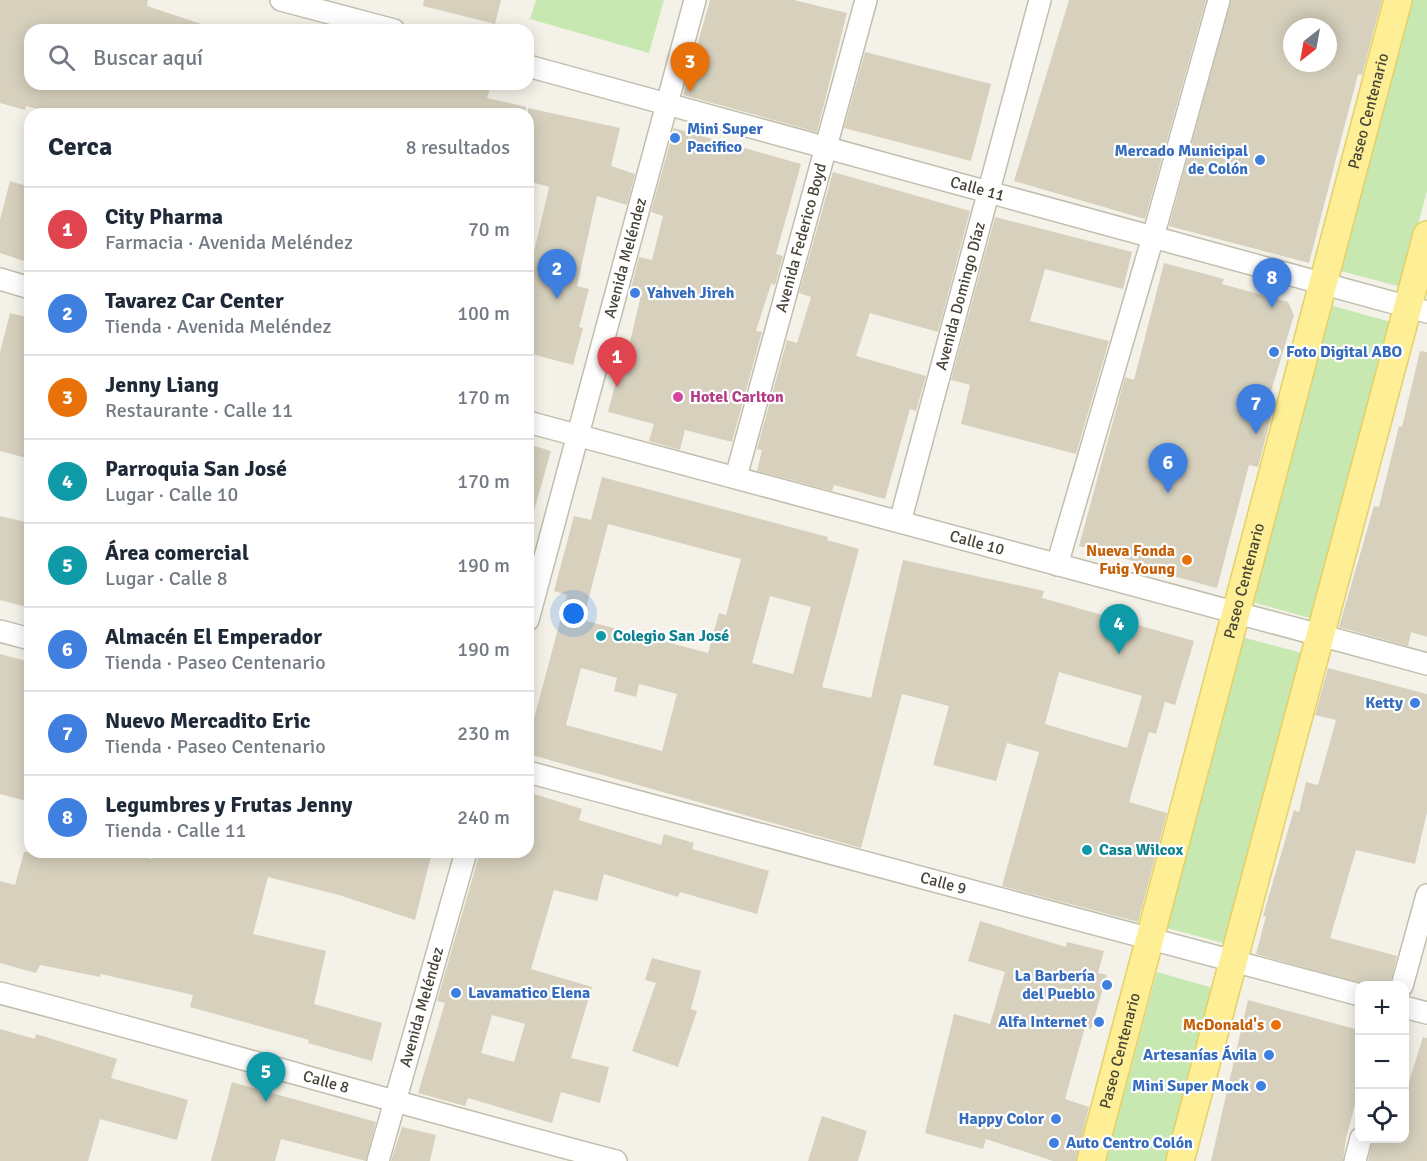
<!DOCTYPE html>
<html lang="es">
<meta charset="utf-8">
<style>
:root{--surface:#fff;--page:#f6f6f7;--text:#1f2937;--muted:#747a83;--line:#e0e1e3;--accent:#d93025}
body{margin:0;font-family:Signika,sans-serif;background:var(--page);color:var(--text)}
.controls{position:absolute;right:18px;bottom:18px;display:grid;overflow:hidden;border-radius:12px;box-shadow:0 3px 15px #0003}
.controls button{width:54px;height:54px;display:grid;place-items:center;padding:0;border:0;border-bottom:2px solid var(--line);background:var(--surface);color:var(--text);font:30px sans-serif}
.compass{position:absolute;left:1283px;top:18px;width:54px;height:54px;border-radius:50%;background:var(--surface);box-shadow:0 3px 15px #0003;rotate:211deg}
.you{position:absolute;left:574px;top:614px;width:21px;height:21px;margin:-15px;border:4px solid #fff;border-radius:50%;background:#1a73e8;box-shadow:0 0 0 9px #1a73e833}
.badge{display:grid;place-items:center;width:39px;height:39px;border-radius:50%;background:var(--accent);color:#fff;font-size:20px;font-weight:700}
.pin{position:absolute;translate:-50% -50px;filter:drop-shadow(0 2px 3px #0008)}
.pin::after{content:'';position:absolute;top:32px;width:21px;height:18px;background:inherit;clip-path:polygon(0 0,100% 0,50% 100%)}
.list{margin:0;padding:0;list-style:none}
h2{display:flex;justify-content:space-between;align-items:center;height:78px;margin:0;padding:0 24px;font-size:26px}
h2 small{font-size:20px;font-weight:400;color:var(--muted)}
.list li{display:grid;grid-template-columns:39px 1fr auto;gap:18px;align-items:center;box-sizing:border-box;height:84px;padding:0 24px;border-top:2px solid var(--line)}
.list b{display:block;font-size:22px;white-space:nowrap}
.list p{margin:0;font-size:20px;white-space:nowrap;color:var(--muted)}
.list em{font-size:20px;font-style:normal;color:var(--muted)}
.icon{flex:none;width:33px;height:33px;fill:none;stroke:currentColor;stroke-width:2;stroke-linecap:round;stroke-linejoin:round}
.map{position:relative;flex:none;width:1427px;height:1161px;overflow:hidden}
.search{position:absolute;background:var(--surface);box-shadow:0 3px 15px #0003;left:24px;top:24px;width:510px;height:66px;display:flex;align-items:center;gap:15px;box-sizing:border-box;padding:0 21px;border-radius:18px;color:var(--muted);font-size:22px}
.panel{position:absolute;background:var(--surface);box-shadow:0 3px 15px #0003;left:24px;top:108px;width:510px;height:750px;border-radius:18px}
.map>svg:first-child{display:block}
</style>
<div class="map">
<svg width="1427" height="1161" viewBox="0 0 1427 1161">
<rect width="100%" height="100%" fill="#f4f2e8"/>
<path fill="#c7e8b1" d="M536,0H664L649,53L530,19Z
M1411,0H1427V191L1401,287L1337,270Z
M1326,304L1391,322L1310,618L1245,600Z
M1238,636L1302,653L1227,944L1163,927Z
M1157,972L1213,988L1166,1161H1106Z"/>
<path fill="#d6d0bd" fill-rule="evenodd" d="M0,0H148L147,6L210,27L209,30H30V84H476L490,88L487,98L526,107L525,114H58L26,106L25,110L0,103Z
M424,0H501L495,24L423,6Z
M710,0H794L847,13L817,132L683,95Z
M1069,0H1206L1145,219L1014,181Z
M1231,0H1382L1362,75L1358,74L1309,263L1169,226ZM1292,27H1328V63H1292Z
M865,52L991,84L971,161L844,128Z
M528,108L620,128L611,166L635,174L627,205L597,196L577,286L589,289L579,327L583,328L573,365L528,353V278L549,187L528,181Z
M674,128L801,164L776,254L783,256L775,285L771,284L756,331L762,332L732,442L685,430L680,450L649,441L654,424L608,412L624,350L628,351L640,299L629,296L639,257L652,260L663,216L651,212Z
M833,172L970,211L938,332L870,313L856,356L926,376L916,411L910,409L885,499L834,485L832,491L757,471L762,450L757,449L787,340L797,343L811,297L799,293Z
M10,181L30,187V263L0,253V220Z
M995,217L1132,252L1123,289L1045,269L1030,321L1109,341L1076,454L961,424L970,385L951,380Z
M1164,263L1224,279L1222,284L1288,302L1294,315L1264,415L1271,417L1258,467L1249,465L1217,588L1147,569L1148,565L1079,546L1125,377L1134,380Z
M10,313L30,318V459L0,451V352Z
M1420,351L1427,352V637L1411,632L1408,646L1339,627L1374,506L1379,507L1399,426L1402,427Z
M528,444L551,451L533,514L528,513Z
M602,477L828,537L827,540L859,549L822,687L871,698L903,560L1044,591L1042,598L1194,641L1175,705L1165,702L1156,734L1149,732L1129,802L1167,813L1138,922L1002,886L1039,752L1007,743L996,781L933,765L949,706L902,694L861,848L528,754V741L567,595L554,591L574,516L591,520ZM608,524L741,559L726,615L719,613L708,653L583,620ZM770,596L811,607L793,674L752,663ZM581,668L617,678L614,691L636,697L639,684L677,694L662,751L566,725ZM1059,672L1142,696L1127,748L1045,724Z
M0,516L30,523V608L0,600Z
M0,654L30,662V802L0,794Z
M1328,668L1427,694V812L1415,864L1356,850L1330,938L1397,956L1390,986H1368L1256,954L1266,916H1263L1294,810L1299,812L1306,782L1318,785L1336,720L1315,715Z
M528,792L582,809L579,820L661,845L664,834L694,843L692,849L769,871L757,914L680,892L678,897L604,874L597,901L554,890L531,969L592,987L571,1058L609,1067L600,1103L561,1092L552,1123L468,1098L465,1106L418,1093L445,1003L437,1001L480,852H528ZM492,1015L525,1024L514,1062L481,1053Z
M24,852H110L131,857L132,853L152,859L153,852H432L415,920L339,895L268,877L253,934L326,951L314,1004L382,1023L372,1061L308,1043L309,1040L190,1007L193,995L101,974L100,977L40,965L36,973L0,963V881L15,885Z
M980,921L1066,947L1067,942L1104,951L1098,973L1107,975L1091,1029L1085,1027L1065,1099L1089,1107L1076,1161H1053L986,1139L983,1149L925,1133L954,1014L990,1024L1005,972L968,961Z
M652,958L701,971L691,1009L697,1011L678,1067L632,1051L656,983L645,980Z
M1248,1000L1359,1030V1090L1346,1138L1343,1161H1211Z
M0,1029L35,1039L36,1034L117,1059L111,1078L188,1100L177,1140L100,1119L88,1161H0Z
M1423,1037L1427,1038V1161H1368L1373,1138H1404V1097Z
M232,1082L376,1122L366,1161L281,1139L275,1161H211Z
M822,1116L867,1131L858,1161H808Z
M402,1127L436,1135L430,1161H391Z"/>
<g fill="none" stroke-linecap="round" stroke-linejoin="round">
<g stroke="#c2bead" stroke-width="24">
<g id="minor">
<path d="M281,0L394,30"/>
<path id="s1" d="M528,66L1427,312"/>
<path d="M0,279L30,288"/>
<path id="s2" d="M528,422L1427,664"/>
<path id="s3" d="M736,477L866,0"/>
<path id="s4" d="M900,522L1040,0"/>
<path d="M1057,565L1153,237L1219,0"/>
<path id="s5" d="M528,620L695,0"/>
<path d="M0,631L30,639"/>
<path id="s6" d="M528,772L1360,995"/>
<path d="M1402,986L1427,895"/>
<path id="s7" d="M0,993C206,1047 410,1107 616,1161"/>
<path d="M1404,1007L1427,1013"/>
<path id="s8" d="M378,1161L466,852"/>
<path d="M1355,1161L1361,1138"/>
</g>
</g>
<g stroke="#e3d067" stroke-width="30">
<g id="major">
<path id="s9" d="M1091,1161L1398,0"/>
<path d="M1180,1161L1427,235"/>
</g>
</g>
<use href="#minor" stroke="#fff" stroke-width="21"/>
<use href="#major" stroke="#feef97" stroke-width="27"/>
</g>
<g fill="#3f7fe0" stroke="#fff" stroke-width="2">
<circle cx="675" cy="138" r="6"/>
<circle cx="1260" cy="160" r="6"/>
<circle cx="635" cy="293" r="6"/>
<circle cx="1274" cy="352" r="6"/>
<circle cx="1415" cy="703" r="6"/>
<circle cx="1107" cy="985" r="6"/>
<circle cx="456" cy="993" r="6"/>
<circle cx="1099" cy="1022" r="6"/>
<circle cx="1269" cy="1055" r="6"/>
<circle cx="1261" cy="1086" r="6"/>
<circle cx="1056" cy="1119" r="6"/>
<circle cx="1054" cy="1143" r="6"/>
</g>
<circle fill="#d1479c" stroke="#fff" stroke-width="2" cx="678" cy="397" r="6"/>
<g fill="#e8710a" stroke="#fff" stroke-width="2">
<circle cx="1187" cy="560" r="6"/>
<circle cx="1276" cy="1025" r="6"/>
</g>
<g fill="#0f9aa8" stroke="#fff" stroke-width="2">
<circle cx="601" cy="636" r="6"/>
<circle cx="1087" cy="850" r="6"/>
</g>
<g text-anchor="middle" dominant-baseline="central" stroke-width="4.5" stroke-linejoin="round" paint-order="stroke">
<g font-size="16" fill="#474337" stroke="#fff">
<text stroke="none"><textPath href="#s9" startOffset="1086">Paseo Centenario</textPath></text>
<text stroke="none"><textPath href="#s1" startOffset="466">Calle 11</textPath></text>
<text stroke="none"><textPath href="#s3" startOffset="248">Avenida Federico Boyd</textPath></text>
<text stroke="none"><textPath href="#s5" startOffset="375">Avenida Meléndez</textPath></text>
<text stroke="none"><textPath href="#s4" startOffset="234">Avenida Domingo Díaz</textPath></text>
<text stroke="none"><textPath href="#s2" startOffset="465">Calle 10</textPath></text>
<text stroke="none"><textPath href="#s9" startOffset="600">Paseo Centenario</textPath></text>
<text stroke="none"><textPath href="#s6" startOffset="430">Calle 9</textPath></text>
<text stroke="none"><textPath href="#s8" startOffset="160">Avenida Meléndez</textPath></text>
<text stroke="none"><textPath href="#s9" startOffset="114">Paseo Centenario</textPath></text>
<text stroke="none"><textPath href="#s7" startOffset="338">Calle 8</textPath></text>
</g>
<g font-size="16" font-weight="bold" fill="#366cbe" stroke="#fff" text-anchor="end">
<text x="687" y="129" text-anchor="start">Mini Super<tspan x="687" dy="18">Pacifico</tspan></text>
<text x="1248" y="151">Mercado Municipal<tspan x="1248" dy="18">de Colón</tspan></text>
<text x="647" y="293" text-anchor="start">Yahveh Jireh</text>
<text x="1286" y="352" text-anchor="start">Foto Digital ABO</text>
<text x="1403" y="703">Ketty</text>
<text x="1095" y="976">La Barbería<tspan x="1095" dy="18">del Pueblo</tspan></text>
<text x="468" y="993" text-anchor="start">Lavamatico Elena</text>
<text x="1087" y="1022">Alfa Internet</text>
<text x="1257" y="1055">Artesanías Ávila</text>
<text x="1249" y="1086">Mini Super Mock</text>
<text x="1044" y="1119">Happy Color</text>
<text x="1066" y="1143" text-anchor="start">Auto Centro Colón</text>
</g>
<g font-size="16" font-weight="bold" fill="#b23c85" stroke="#fff" text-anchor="start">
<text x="690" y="397">Hotel Carlton</text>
</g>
<g font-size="16" font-weight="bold" fill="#c56008" stroke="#fff" text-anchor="end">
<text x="1175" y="551">Nueva Fonda<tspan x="1175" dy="18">Fuig Young</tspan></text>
<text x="1264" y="1025">McDonald's</text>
</g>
<g font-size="16" font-weight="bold" fill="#0d838f" stroke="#fff" text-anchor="start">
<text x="613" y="636">Colegio San José</text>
<text x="1099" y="850">Casa Wilcox</text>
</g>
</g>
</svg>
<div class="controls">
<button>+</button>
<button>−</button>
<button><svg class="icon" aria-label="locate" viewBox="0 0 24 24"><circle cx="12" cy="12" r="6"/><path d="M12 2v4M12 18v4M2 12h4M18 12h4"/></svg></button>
</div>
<svg class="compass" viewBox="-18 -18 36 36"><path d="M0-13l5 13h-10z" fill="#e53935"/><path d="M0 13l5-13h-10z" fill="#747a83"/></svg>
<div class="you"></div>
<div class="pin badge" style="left:617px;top:387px;background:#e0444e">1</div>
<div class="pin badge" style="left:557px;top:299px;background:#3f7fe0">2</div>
<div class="pin badge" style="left:690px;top:92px;background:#e8710a">3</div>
<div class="pin badge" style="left:1119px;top:654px;background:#0f9aa8">4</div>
<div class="pin badge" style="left:266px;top:1102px;background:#0f9aa8">5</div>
<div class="pin badge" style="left:1168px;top:493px;background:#3f7fe0">6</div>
<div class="pin badge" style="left:1256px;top:434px;background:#3f7fe0">7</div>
<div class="pin badge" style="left:1272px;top:308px;background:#3f7fe0">8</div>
<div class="search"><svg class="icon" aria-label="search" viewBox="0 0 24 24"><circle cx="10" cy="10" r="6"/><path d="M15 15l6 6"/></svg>Buscar aquí</div>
<section class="panel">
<h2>Cerca<small>8 resultados</small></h2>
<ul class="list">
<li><span class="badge" style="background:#e0444e">1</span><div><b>City Pharma</b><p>Farmacia · Avenida Meléndez</p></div><em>70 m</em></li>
<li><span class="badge" style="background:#3f7fe0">2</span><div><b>Tavarez Car Center</b><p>Tienda · Avenida Meléndez</p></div><em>100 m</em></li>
<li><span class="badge" style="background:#e8710a">3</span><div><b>Jenny Liang</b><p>Restaurante · Calle 11</p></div><em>170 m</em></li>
<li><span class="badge" style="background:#0f9aa8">4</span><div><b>Parroquia San José</b><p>Lugar · Calle 10</p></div><em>170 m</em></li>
<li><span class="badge" style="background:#0f9aa8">5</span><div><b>Área comercial</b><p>Lugar · Calle 8</p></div><em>190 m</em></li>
<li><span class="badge" style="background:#3f7fe0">6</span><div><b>Almacén El Emperador</b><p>Tienda · Paseo Centenario</p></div><em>190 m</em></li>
<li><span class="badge" style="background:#3f7fe0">7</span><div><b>Nuevo Mercadito Eric</b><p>Tienda · Paseo Centenario</p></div><em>230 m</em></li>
<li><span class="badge" style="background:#3f7fe0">8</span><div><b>Legumbres y Frutas Jenny</b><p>Tienda · Calle 11</p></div><em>240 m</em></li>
</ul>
</section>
</div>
